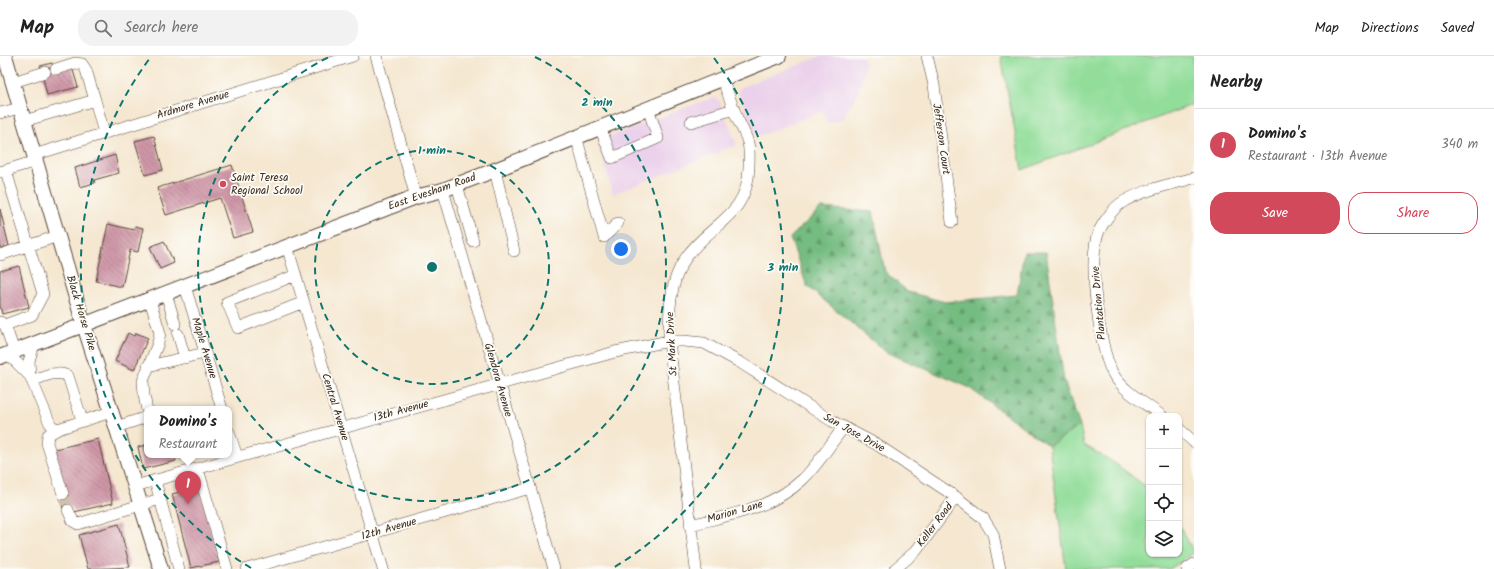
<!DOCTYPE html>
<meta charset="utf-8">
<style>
:root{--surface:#fff;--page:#f2f2f2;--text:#222;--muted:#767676;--line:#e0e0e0;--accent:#d1495b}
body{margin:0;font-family:Kalam,sans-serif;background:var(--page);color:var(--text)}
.controls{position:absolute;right:12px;bottom:12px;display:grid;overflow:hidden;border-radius:8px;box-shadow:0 1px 3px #0004}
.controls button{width:36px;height:36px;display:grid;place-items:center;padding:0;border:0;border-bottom:1px solid var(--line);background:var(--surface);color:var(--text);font:20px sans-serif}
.you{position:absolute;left:621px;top:193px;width:14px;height:14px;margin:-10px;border:3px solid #fff;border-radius:50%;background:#1a73e8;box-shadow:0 0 0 6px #1a73e833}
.badge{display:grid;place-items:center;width:26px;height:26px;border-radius:50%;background:var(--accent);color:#fff;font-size:13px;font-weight:700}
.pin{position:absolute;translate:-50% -33px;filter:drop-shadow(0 1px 2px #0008)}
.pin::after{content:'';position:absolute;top:21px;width:14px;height:12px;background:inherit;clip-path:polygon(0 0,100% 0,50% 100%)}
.popup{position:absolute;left:144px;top:350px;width:88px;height:52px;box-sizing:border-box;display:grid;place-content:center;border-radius:8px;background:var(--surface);filter:drop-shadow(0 1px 3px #0005);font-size:13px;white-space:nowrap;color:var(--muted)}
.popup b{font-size:15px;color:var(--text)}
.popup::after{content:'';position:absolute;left:50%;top:100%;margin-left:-8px;border:8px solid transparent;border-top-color:var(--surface)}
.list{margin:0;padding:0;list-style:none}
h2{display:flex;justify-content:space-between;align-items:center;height:52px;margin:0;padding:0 16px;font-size:17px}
h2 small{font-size:13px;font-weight:400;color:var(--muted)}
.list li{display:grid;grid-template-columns:26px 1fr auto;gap:12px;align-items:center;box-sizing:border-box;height:72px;padding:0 16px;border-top:1px solid var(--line)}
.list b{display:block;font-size:15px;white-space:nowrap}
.list p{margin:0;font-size:13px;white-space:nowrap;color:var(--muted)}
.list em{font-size:13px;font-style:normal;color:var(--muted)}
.actions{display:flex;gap:8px;padding:12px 16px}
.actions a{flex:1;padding:9px 0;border:1px solid var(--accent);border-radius:16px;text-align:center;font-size:14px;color:var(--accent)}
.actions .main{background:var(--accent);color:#fff}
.icon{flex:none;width:22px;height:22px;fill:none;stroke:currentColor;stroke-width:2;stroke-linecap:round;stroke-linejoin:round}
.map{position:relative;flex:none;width:1194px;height:513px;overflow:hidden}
header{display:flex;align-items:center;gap:24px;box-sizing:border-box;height:56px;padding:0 20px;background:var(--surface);border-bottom:1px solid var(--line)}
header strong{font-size:19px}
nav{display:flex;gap:22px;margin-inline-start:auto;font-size:14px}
.search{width:280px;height:36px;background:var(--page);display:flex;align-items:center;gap:10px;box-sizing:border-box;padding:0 14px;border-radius:16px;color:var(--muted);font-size:15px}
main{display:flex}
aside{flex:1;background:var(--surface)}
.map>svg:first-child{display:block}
</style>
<header>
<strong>Map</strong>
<div class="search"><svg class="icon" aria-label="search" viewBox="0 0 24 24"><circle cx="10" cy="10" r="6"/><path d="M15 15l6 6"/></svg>Search here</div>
<nav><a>Map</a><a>Directions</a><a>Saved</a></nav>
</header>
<main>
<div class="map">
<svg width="1194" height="513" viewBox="0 0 1194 513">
<defs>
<pattern id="forest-firs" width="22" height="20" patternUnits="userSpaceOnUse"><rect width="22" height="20" fill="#74bc81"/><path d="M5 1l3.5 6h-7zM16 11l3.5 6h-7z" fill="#609969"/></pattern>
<pattern id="building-back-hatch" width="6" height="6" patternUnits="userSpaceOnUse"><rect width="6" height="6" fill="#cf96a7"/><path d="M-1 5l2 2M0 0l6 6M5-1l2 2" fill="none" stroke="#a97b87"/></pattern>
</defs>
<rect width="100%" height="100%" fill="#fdfcf7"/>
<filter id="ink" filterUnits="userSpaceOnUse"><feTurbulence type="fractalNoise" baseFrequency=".025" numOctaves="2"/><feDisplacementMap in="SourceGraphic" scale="8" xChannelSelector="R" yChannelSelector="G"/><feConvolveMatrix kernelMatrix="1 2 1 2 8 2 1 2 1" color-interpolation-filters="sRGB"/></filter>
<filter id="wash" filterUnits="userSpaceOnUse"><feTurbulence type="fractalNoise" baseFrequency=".012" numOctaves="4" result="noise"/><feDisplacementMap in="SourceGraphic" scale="16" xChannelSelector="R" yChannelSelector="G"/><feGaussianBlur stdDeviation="0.9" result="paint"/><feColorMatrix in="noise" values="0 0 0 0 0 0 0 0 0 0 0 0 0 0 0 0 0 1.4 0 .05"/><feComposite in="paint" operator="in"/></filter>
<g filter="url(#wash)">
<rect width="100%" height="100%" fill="#f5e7d0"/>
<path fill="#ebd1eb" d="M821,0H863L865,11L858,38L842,63L828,67L822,55L757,81L738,36L741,31Z
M714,41L719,44L737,89L613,138L598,85Z"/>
<path fill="url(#forest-firs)" stroke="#587350" d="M821,152L873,156L885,216L908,236L945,246L1017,239L1024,196H1046L1064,325L1080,370L1049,390L968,331L886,296L807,230L790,182Z"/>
<path fill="#91dd99" stroke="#66845c" d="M1001,0H1194V48L1022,114Z
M1080,370L1084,389L1113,406L1149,433V498H1179V469L1194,496L1170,513H1066L1049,390Z"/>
<g id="blocks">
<path fill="url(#building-back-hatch)" d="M52,7L54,15L72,11L78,31L47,39L40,10Z
M154,80L163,114L145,119L135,85Z
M115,99L119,117L94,124L95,127L80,131L75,112Z
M232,109L253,176L233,182L220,142L166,159L157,132Z
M0,153L9,190L0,192Z
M108,168L134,174L135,170L143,172L138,196L130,194L122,231L96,225Z
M164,185L174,207L160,213L150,191Z
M19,210L29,251L2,258L0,249V215Z
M128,277L134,280L136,277L148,282L134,314L115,305Z
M98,383L113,447L74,456L72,451L63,453L60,440L66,439L55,393Z
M147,389V399H175L176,405L143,413L138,391Z
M181,399H196L182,403Z
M200,431L219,506L191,512L172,438Z
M119,468L130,511L88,513L79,479Z"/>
</g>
</g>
<g filter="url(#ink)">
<use href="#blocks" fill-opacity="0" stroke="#574639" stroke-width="1"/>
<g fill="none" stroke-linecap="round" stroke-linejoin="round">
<path stroke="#d0c1ac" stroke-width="11" stroke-dasharray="11 5.5" stroke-linecap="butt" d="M63,438L68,454"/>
<g stroke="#574639" stroke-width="12">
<path id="minor" d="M376,0L416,141
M927,0L934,29L952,166
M56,13L75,7L82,8L86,14L95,44
M13,26L45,16
M0,57L20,52
M24,65L95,44L104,77
M691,66L734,53
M600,71L612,102L658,82L648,52
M576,80L604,181L618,167
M34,99L353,0
M495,114L514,195
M0,116L36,105
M457,129L473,185
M443,134L554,513
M287,190L383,513
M0,199L58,180
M296,219L227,246L238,272L304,246
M185,230L222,353
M166,237L175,268
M0,266L5,269L14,295
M5,269L32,259L43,238L6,115
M178,278L185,302
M8,298L30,320L29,305L34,288
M148,310L205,297
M30,320L51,370L58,373L111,356
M32,325C44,320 55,314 68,320L82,364
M147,354L144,339L143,325L158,287L160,277L150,244
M1162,360C1145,347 1122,335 1112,316C1099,290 1087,202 1099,175C1103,167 1112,154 1120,148C1138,135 1172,128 1194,122
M116,371L147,361
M58,373L48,379L47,387L63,438
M1179,373L1194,386
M229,376L237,401
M198,413L227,513
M155,424L179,513
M135,430L615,296L669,285H683L704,287L741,307L832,365L876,388L956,441L983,462L993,478L1000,513
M68,454L73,465L78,468L160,443
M690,469C729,459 771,453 802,424C818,409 830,388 844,371
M247,513L530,432
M696,513L669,285C669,257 669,227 685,203C709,167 748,162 749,111C749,103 750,95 748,87C746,79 741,70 737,62C732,49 727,35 722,22
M895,513L916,495L956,441
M1187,513L1194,508"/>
</g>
<g stroke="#574639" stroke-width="16">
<path id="major" d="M5,0L84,269L161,513
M0,301L416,141L443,134L495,114L779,0"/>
</g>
<use href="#minor" stroke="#fff" stroke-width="11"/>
<use href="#major" stroke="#fff" stroke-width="14"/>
</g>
</g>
<g fill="none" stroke="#0f766e" stroke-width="2" stroke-dasharray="7 5">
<circle cx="432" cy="211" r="117"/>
<path d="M535 1A234 234 0 1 1 329 1"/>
<path d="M251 512A351 351 0 0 1 150 2M714 2A351 351 0 0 1 613 512"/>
</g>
<circle fill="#d1495b" stroke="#fdfcf7" stroke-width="1.5" cx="223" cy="128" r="4"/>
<g text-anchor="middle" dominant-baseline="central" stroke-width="3.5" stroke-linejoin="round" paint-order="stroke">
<g font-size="11" fill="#3b2a1e" stroke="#fdfcf7">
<text transform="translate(193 49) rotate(-17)">Ardmore Avenue</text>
<text transform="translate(941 83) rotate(82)">Jefferson Court</text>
<text transform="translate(432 136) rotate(-19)">East Evesham Road</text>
<text transform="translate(1099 247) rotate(-95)">Plantation Drive</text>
<text transform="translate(81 257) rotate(73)">Black Horse Pike</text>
<text transform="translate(672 288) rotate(-93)">St Mark Drive</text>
<text transform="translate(204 292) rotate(73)">Maple Avenue</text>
<text transform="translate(498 324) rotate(74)">Glendora Avenue</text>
<text transform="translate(335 351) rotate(73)">Central Avenue</text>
<text transform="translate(401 355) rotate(-15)">13th Avenue</text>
<text transform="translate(854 377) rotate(29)">San Jose Drive</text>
<text transform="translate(735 456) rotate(-16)">Marion Lane</text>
<text transform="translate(935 469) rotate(-53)">Keller Road</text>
<text transform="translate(389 473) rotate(-16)">12th Avenue</text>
</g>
<g font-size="11" fill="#3b2a1e" stroke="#fdfcf7" text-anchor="start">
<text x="231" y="122">Saint Teresa<tspan x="231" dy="13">Regional School</tspan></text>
</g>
</g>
<circle cx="432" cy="211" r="6" fill="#0f766e" stroke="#fdfcf7" stroke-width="2"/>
<g font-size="12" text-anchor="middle" font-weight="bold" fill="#0f766e" stroke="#fdfcf7" stroke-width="3.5" stroke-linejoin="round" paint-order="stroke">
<text x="597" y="50">2 min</text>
<text x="432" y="98">1 min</text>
<text x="783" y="215">3 min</text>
</g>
</svg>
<div class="controls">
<button>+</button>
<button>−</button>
<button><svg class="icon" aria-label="locate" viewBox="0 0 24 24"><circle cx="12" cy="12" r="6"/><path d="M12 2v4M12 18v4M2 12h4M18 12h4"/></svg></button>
<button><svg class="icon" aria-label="layers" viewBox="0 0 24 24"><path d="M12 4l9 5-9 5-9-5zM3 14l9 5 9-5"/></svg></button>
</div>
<div class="you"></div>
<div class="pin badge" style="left:188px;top:448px">1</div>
<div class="popup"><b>Domino's</b>Restaurant</div>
</div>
<aside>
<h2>Nearby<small></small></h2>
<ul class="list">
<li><span class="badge">1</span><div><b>Domino's</b><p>Restaurant · 13th Avenue</p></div><em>340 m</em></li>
</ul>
<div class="actions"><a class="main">Save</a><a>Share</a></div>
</aside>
</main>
